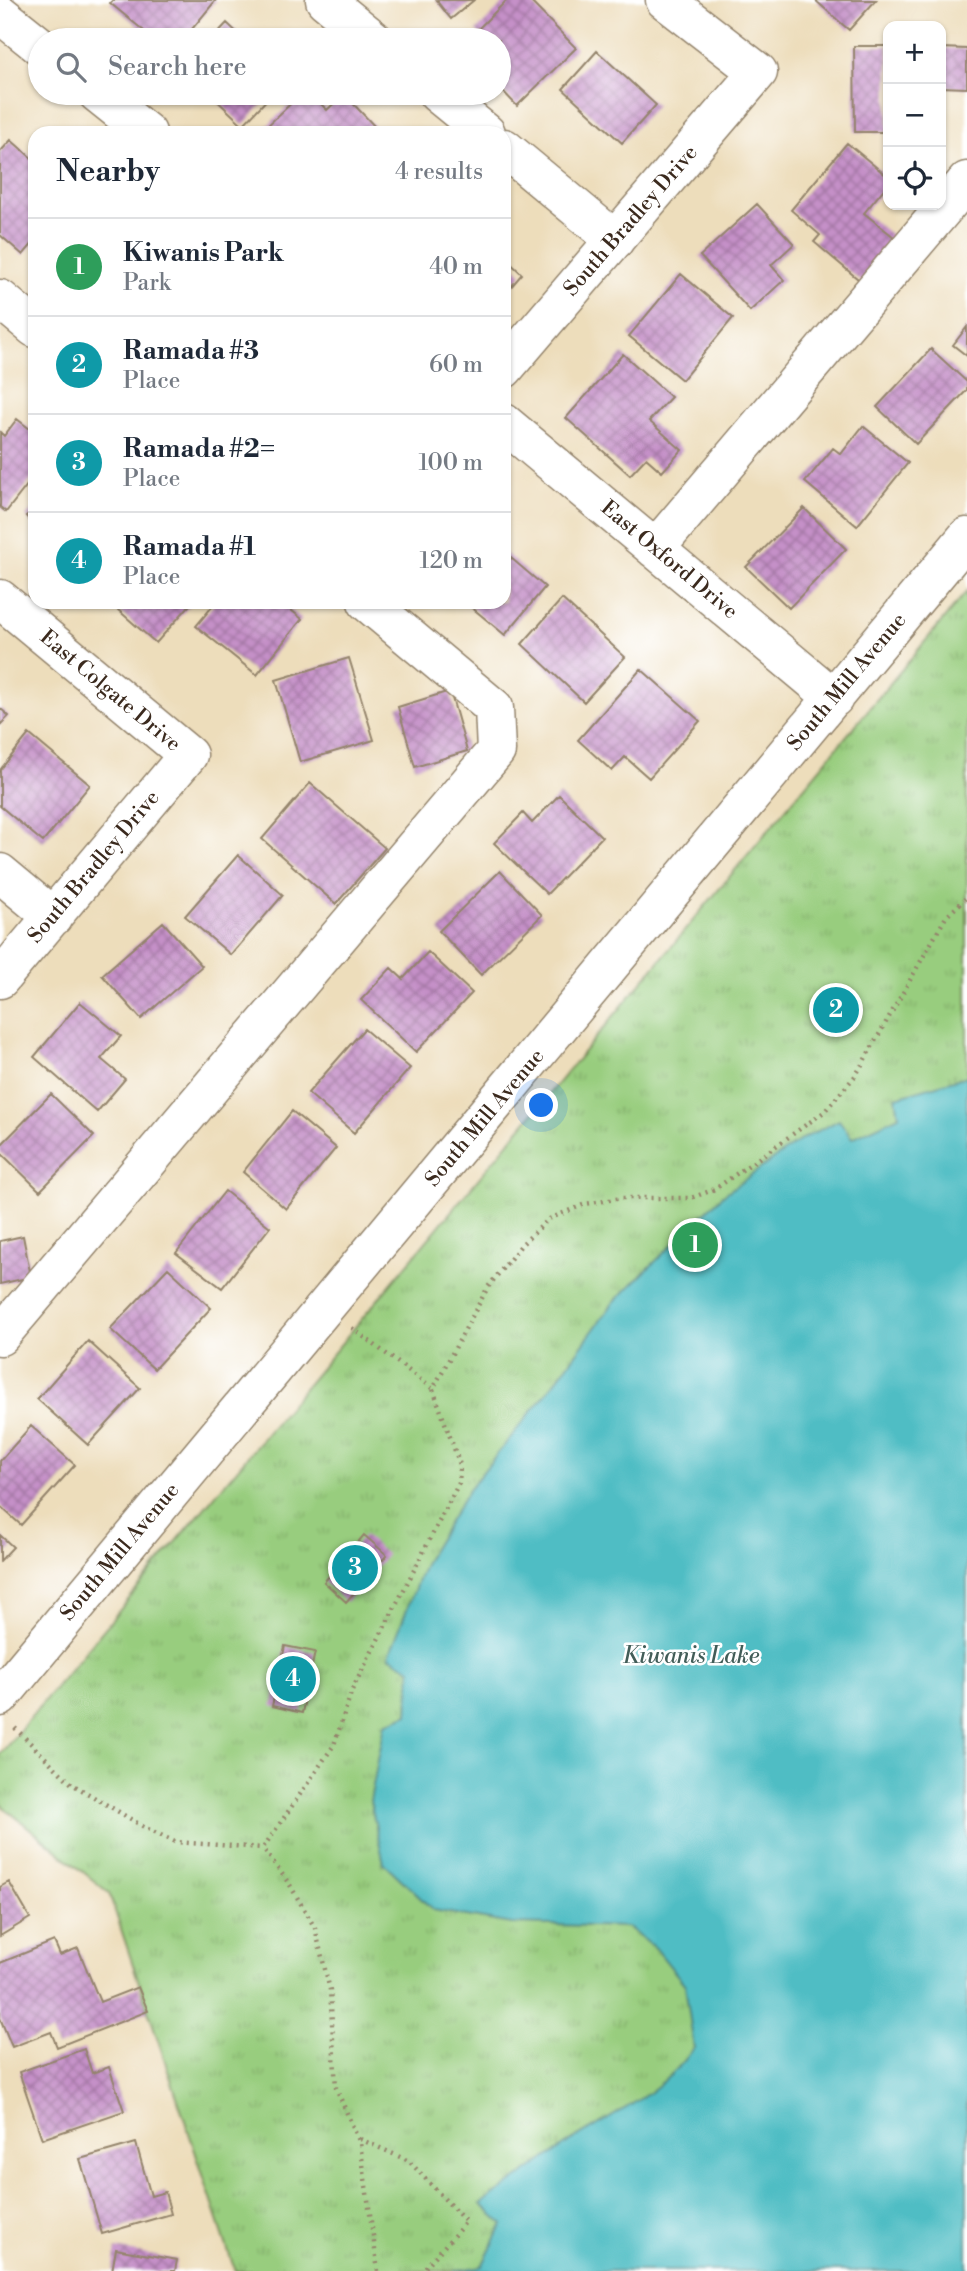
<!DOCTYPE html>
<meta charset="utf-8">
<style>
:root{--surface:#fff;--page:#f6f6f7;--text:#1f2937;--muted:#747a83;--line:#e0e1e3;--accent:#db2777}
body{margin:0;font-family:"Libre Bodoni",serif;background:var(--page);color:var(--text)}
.controls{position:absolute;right:21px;top:21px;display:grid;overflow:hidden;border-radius:14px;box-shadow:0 2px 5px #0004}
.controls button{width:63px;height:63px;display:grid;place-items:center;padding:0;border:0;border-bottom:2px solid var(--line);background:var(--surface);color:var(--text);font:35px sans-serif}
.you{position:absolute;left:542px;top:1106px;width:24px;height:24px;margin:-18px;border:5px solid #fff;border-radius:50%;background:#1a73e8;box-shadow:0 0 0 10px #1a73e833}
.badge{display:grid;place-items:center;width:46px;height:46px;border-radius:50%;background:var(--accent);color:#fff;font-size:23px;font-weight:700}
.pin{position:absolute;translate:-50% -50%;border:4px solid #fff;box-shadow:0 2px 7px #0006}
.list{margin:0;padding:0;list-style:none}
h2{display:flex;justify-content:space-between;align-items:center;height:91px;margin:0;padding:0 28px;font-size:30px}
h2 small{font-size:23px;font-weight:400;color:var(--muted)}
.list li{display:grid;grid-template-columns:46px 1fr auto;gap:21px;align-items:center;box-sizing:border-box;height:98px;padding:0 28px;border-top:2px solid var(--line)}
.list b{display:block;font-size:26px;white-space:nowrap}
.list p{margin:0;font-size:23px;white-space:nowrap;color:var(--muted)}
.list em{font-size:23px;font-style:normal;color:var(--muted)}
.icon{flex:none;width:38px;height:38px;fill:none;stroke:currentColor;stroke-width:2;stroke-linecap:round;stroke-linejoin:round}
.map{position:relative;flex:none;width:967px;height:2271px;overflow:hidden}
.search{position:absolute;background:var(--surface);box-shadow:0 2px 5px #0004;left:28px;top:28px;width:483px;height:77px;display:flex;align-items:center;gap:18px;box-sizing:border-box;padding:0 24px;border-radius:38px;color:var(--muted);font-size:26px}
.panel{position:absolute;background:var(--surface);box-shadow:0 2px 5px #0004;left:28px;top:126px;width:483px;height:483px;border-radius:21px}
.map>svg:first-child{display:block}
</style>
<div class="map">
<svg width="967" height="2271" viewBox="0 0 967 2271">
<defs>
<pattern id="grass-tufts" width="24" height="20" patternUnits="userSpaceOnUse" patternTransform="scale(1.75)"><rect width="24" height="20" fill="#98cd7e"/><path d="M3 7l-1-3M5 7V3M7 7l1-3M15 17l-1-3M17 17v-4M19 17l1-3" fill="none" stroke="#84b06c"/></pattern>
<pattern id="building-cross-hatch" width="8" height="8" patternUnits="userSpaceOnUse" patternTransform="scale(1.75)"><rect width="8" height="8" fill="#c590c8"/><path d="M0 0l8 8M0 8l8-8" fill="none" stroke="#a176a2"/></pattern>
</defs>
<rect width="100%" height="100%" fill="#fff"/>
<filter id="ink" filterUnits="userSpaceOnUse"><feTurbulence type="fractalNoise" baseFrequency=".0143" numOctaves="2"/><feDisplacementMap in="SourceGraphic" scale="14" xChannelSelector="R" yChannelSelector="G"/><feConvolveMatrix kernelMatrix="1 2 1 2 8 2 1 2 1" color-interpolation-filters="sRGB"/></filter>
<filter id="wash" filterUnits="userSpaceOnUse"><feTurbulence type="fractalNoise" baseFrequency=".00686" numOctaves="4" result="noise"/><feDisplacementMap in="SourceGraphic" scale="28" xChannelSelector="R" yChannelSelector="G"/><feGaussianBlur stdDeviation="1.57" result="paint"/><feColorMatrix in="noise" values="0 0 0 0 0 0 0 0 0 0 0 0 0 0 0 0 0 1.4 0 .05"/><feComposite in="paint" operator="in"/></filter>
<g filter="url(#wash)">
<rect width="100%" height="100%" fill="#edddbb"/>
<path fill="url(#grass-tufts)" stroke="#6a7c4e" stroke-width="2" d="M967,591V2271H235L109,1893L0,1804V1754Z"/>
<path fill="#4fbdc4" stroke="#457471" stroke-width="2" d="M967,1076V2271H454L482,2266L503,2224L481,2204C511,2184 540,2162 570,2142C615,2113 663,2093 694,2048L685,1985L657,1950L628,1927L512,1924L433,1910L384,1863L370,1801L385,1724L408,1714L411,1669L389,1656L425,1562L469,1489L553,1385L614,1302L723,1195L802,1139L839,1120L852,1138L899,1116L896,1097Z"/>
<g id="blocks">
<path fill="url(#building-cross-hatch)" d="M113,0H216L183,40H155L110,3Z
M436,0H474L451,19Z
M507,0H529L576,48L517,106L499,87V40H485L476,31Z
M815,0H876L849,30Z
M227,23L245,40H211Z
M854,46H888V132H855Z
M941,48L967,49V88L941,87Z
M597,51L656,105L622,143L563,89Z
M209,93H273L243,125Z
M302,93H310L327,110L344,94L378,130L375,133H270L265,128Z
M11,140L35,161V241L23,255L0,235V152Z
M847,143L888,177V184L864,213L900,242L864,284L814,242L820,235L791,210Z
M757,204L794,244L771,265L784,280L750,311L700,256Z
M504,257L522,274L504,295Z
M681,274L733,318L682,380L629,336Z
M967,327V356L953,345Z
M931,349L967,382V390L916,444L877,407Z
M623,354L671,397L649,421L682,450L662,472L646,458L630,475L566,418Z
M17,419L35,433V475L6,512L0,507V432L4,436Z
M863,426L908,463L857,526L805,482L833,448L841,454Z
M35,508V527L26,516Z
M804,508L846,549L789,608L746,567Z
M504,552L545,587L505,635L465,602H504Z
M562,599L625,657L584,702L522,644Z
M109,602H185L189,606L156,643Z
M216,602H281L302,619L257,675L196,626Z
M349,658L374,740L300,762L276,680Z
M641,669L700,721L649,778L625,757L612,771L578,740Z
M450,691L467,751L415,767L398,707Z
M0,708L9,716L0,725Z
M29,734L90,785L43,842L0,806V770Z
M310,783L385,848L336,904L262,839Z
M559,795L602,837L547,894L494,843L523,813L532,823Z
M238,855L283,895L231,955L185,916Z
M500,871L542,915L481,975L439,931Z
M163,922L202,966L141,1019L102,975Z
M428,952L472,993L416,1052L361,1000L391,968L403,979Z
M835,990L857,1010L838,1031L816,1011Z
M80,1002L121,1036L101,1059L125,1079L97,1112L34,1057Z
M364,1029L410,1068L354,1133L308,1093Z
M51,1094L94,1136L40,1191L0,1152V1146Z
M292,1111L336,1148L286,1209L243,1172Z
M225,1191L270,1227L222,1288L176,1253Z
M23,1236L31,1277L0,1284V1241Z
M168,1268L211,1308L154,1369L110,1329Z
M88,1341L140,1388L88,1445L37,1399Z
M31,1426L75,1465L21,1525L0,1506V1461Z
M0,1535L13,1547L0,1561Z
M364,1535L387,1555L346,1602L324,1582Z
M285,1646L315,1652L302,1713L272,1706Z
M9,1882L30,1918L0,1936V1887Z
M54,1941L60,1955L78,1948L100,2002L138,1987L148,2011L57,2047L51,2032L12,2047L0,2018V1963Z
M84,2049L92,2073L109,2067L124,2111L42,2139L19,2072Z
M136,2143L151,2196L165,2192L171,2214L102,2234L80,2159Z
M116,2249L177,2260L175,2271H112Z"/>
</g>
</g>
<g filter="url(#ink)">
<use href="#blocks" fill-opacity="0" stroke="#94846c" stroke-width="2"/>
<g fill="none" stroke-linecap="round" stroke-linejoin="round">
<g stroke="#94846c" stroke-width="41">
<path id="minor" d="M325,0L374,40
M0,14L40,46
M97,93L147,133
M437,93L486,133
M504,148L615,240
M0,299L35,328
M504,369L758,72L665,0
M504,423L834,698
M655,549L967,181
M0,599L188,755L0,979
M0,873L53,917
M0,1336L496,751L494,708L367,602
M0,1697L967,537"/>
</g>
<path stroke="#94846c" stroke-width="4.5" stroke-dasharray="2 5" stroke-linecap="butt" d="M352,1328L433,1389
M15,1728L72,1784L144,1827L175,1842L263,1848
M360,2139L409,2161L466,2222L422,2271
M378,2271L360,2143L336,2088L330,1990L315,1928L290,1885L263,1848L334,1745L352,1690L459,1483L460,1465L433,1389L488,1287L522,1244L549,1219L585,1204L622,1198H691L715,1189L824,1112L856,1075L946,917L967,897"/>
<use href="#minor" stroke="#fff" stroke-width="38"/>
</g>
</g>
<g text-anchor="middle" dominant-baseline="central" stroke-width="5" stroke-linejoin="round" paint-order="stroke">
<g font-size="21" fill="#3b2a1e" stroke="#fff">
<text transform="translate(631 221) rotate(-49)">South Bradley Drive</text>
<text transform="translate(669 560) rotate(40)">East Oxford Drive</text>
<text transform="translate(847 682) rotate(-50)">South Mill Avenue</text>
<text transform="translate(110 691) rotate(40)">East Colgate Drive</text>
<text transform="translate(94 867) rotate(-50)">South Bradley Drive</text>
<text transform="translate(485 1118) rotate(-50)">South Mill Avenue</text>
<text transform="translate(120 1552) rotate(-50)">South Mill Avenue</text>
</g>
<g font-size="23" font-style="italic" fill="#425d58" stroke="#fff">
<text x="691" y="1656">Kiwanis Lake</text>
</g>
</g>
</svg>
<div class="controls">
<button>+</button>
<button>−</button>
<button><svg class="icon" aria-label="locate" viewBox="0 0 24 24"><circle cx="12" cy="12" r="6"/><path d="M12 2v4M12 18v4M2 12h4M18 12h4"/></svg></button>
</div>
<div class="you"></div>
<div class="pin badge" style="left:695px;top:1245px;background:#2e9e5b">1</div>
<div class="pin badge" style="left:836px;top:1010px;background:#0f9aa8">2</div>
<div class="pin badge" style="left:355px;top:1568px;background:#0f9aa8">3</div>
<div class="pin badge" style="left:293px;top:1679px;background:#0f9aa8">4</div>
<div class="search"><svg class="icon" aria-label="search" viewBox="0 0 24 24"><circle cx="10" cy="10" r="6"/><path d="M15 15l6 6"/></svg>Search here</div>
<section class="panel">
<h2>Nearby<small>4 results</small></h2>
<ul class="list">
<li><span class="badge" style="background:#2e9e5b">1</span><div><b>Kiwanis Park</b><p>Park</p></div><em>40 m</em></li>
<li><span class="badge" style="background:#0f9aa8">2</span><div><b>Ramada #3</b><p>Place</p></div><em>60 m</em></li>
<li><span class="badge" style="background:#0f9aa8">3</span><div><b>Ramada #2=</b><p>Place</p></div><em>100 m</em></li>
<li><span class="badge" style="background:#0f9aa8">4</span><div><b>Ramada #1</b><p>Place</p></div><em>120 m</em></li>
</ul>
</section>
</div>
